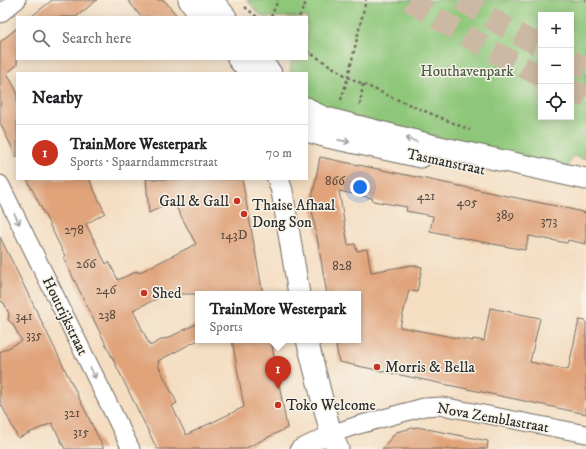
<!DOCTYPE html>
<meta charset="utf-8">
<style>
:root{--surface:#fff;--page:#f6f6f6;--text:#202124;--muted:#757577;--line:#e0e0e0;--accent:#c8321e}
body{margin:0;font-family:"IM FELL DW Pica",serif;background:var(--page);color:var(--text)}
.controls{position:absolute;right:12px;top:12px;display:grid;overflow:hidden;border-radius:0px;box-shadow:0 2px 10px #0003}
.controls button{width:36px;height:36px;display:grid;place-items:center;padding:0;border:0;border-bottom:1px solid var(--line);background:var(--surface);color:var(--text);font:20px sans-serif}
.you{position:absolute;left:360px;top:187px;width:14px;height:14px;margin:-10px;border:3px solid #fff;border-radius:50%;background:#1a73e8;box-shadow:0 0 0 6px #1a73e833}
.badge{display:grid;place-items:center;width:26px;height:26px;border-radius:50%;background:var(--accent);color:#fff;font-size:13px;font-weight:700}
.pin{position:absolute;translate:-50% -33px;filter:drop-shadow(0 1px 2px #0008)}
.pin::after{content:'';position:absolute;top:21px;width:14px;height:12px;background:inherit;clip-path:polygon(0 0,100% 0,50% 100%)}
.popup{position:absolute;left:195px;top:291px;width:166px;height:52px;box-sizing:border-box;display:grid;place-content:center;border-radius:0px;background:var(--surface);filter:drop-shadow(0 1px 3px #0005);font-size:13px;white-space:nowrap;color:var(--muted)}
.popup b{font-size:15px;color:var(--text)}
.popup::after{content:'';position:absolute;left:50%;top:100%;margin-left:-8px;border:8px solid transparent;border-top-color:var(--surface)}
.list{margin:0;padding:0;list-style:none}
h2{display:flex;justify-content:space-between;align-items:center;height:52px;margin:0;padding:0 16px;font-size:17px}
h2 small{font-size:13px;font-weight:400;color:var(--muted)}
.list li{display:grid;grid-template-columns:26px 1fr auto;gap:12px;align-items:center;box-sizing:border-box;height:56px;padding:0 16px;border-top:1px solid var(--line)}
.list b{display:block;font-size:15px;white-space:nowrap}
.list p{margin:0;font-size:13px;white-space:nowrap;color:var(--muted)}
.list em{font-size:13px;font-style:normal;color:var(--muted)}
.icon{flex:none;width:22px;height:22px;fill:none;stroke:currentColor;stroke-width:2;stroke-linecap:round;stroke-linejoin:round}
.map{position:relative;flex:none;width:586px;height:449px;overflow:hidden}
.search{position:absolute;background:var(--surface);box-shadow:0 2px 10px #0003;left:16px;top:16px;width:292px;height:44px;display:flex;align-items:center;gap:10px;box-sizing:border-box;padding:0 14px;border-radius:0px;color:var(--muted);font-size:15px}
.panel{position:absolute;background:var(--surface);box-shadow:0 2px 10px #0003;left:16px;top:72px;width:292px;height:108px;border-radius:0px}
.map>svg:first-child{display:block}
</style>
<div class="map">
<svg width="586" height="449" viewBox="0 0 586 449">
<rect width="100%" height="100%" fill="#f7f3e8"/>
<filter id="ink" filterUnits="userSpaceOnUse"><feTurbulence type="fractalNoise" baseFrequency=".025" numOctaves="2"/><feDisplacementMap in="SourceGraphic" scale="8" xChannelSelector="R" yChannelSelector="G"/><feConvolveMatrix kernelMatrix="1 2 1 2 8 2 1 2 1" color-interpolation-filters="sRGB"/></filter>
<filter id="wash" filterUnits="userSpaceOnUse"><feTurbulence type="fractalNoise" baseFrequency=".012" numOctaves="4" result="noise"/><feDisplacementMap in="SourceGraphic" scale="16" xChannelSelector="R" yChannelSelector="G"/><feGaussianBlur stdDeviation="0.9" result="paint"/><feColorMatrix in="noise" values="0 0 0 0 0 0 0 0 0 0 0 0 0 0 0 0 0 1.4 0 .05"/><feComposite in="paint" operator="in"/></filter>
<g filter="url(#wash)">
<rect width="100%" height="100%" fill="#f4ddc1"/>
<path fill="#8fc77a" stroke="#5d7952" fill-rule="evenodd" d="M247,0H586V159L572,156L567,169L335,112L307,95V73H290L292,59H307V17H264L257,12ZM541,15H571V117H541Z"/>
<g id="blocks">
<path fill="#e0a37a" d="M52,0H97L76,17H31Z
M128,0H164L178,17H141Z
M17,28V65L7,73L17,92V158L0,123V42Z
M320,157L570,209L586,213V244L568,240L567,243L529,236L525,250L472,240L430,231L433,216L406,211L407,207L373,201L372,198L339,191L348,245L355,244L357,251L367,249L371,272L412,265L422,267L417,292L409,290L400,327L473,341V339L484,341L490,308L540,318L530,362L568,370L579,320L586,321V414L339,362L335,340H358V294H327L311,204Z
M27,179H89L105,213L86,224L106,264L109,262L118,280L137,271L138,273L196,244L173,201L149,213L146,179H242L263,294H167L133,310L150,346L165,338L166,339L198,323V340L158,361L159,365H158L177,403L172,406L186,435L244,407L232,340H271L287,428L244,449H157L64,259L65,256Z
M0,237L32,302L104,449H65L52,423L18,438L0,402V352L22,341L12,323L8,320L9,314L4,303L0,301Z
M417,427L488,441L487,449H382L396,432Z"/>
</g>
</g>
<g filter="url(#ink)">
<use href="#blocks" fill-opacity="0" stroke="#716960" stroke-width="1"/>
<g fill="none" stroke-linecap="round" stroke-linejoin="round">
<path stroke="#ccb9a3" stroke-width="22" stroke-dasharray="22 11" stroke-linecap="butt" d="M409,0L440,20L492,51L541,76
M461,0L515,33L541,46
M571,61L586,68
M571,90L586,97"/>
<g stroke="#716960" stroke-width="19">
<path id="minor" d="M0,14L17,0
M0,184L131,449
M299,449L331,434L355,426L424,407L442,406L586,434"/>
</g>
<g stroke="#716960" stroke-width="23">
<path id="tertiary" d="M189,0L203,17
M212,0L226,17
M238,59L250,73
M259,59L271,73
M307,108L312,112L326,118L431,145L586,179
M307,130L313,133L327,137L421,157
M278,179L282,191L299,294
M307,340L331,434L338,449"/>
</g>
<path stroke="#716960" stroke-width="2.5" stroke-dasharray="3 3" stroke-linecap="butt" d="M585,0H586
M245,7L257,17
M271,17L278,0
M299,17L307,0
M307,51L348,77L389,96L470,130
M341,100L348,77L366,0
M360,105L363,84"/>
<use href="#minor" stroke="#fff" stroke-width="17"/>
<use href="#tertiary" stroke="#fff" stroke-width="21"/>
</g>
<defs><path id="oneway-shaft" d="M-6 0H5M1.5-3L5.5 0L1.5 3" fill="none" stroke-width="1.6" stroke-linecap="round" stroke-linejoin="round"/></defs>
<g stroke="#a0a0a0">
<use href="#oneway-shaft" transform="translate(411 140) rotate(-165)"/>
<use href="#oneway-shaft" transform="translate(344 141) rotate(11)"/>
<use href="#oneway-shaft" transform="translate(17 219) rotate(64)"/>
<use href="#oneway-shaft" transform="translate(93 373) rotate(64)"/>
</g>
</g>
<g fill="#c8321e" stroke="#f7f3e8" stroke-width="1.5">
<circle cx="237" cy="201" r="4"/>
<circle cx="244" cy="214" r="4"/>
<circle cx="144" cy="293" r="4"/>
<circle cx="377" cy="367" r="4"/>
<circle cx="278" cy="405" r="4"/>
</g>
<g text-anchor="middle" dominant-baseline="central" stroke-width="3" stroke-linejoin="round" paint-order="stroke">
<g font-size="13" fill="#58493f">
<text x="335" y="181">866</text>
<text x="426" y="196">421</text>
<text x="467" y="202">405</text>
<text x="505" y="215">389</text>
<text x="549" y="221">373</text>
<text x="74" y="230">278</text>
<text x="234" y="235">143D</text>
<text x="86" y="264">266</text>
<text x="342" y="266">828</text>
<text x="106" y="290">246</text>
<text x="107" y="315">238</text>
<text x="24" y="316">341</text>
<text x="34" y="335">335</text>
<text x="72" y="413">321</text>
<text x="81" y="432">315</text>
</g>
<g font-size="15" fill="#495a43" stroke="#f7f3e8">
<text x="467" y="71">Houthavenpark</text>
</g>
<g font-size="15" fill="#2b2b2b" stroke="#f7f3e8">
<text transform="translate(446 162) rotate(12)">Tasmanstraat</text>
<text transform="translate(65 316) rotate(64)">Houtrijkstraat</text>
<text transform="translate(493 418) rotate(10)">Nova Zemblastraat</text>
</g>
<g font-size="15" fill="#2b2b2b" stroke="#f7f3e8" text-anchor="start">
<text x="229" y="201" text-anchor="end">Gall &amp; Gall</text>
<text x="252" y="205">Thaise Afhaal<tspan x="252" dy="17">Dong Son</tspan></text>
<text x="152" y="293">Shed</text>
<text x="385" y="367">Morris &amp; Bella</text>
<text x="286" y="405">Toko Welcome</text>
</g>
</g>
</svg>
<div class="controls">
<button>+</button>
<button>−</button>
<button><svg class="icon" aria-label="locate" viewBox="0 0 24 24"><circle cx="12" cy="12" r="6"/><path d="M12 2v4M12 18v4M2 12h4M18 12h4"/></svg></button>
</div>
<div class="you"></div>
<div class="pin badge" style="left:278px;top:389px">1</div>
<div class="popup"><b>TrainMore Westerpark</b>Sports</div>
<div class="search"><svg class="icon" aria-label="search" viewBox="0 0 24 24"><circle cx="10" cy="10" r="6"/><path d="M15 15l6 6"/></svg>Search here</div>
<section class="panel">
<h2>Nearby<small></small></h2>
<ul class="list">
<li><span class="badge">1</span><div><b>TrainMore Westerpark</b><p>Sports · Spaarndammerstraat</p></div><em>70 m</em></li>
</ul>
</section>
</div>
